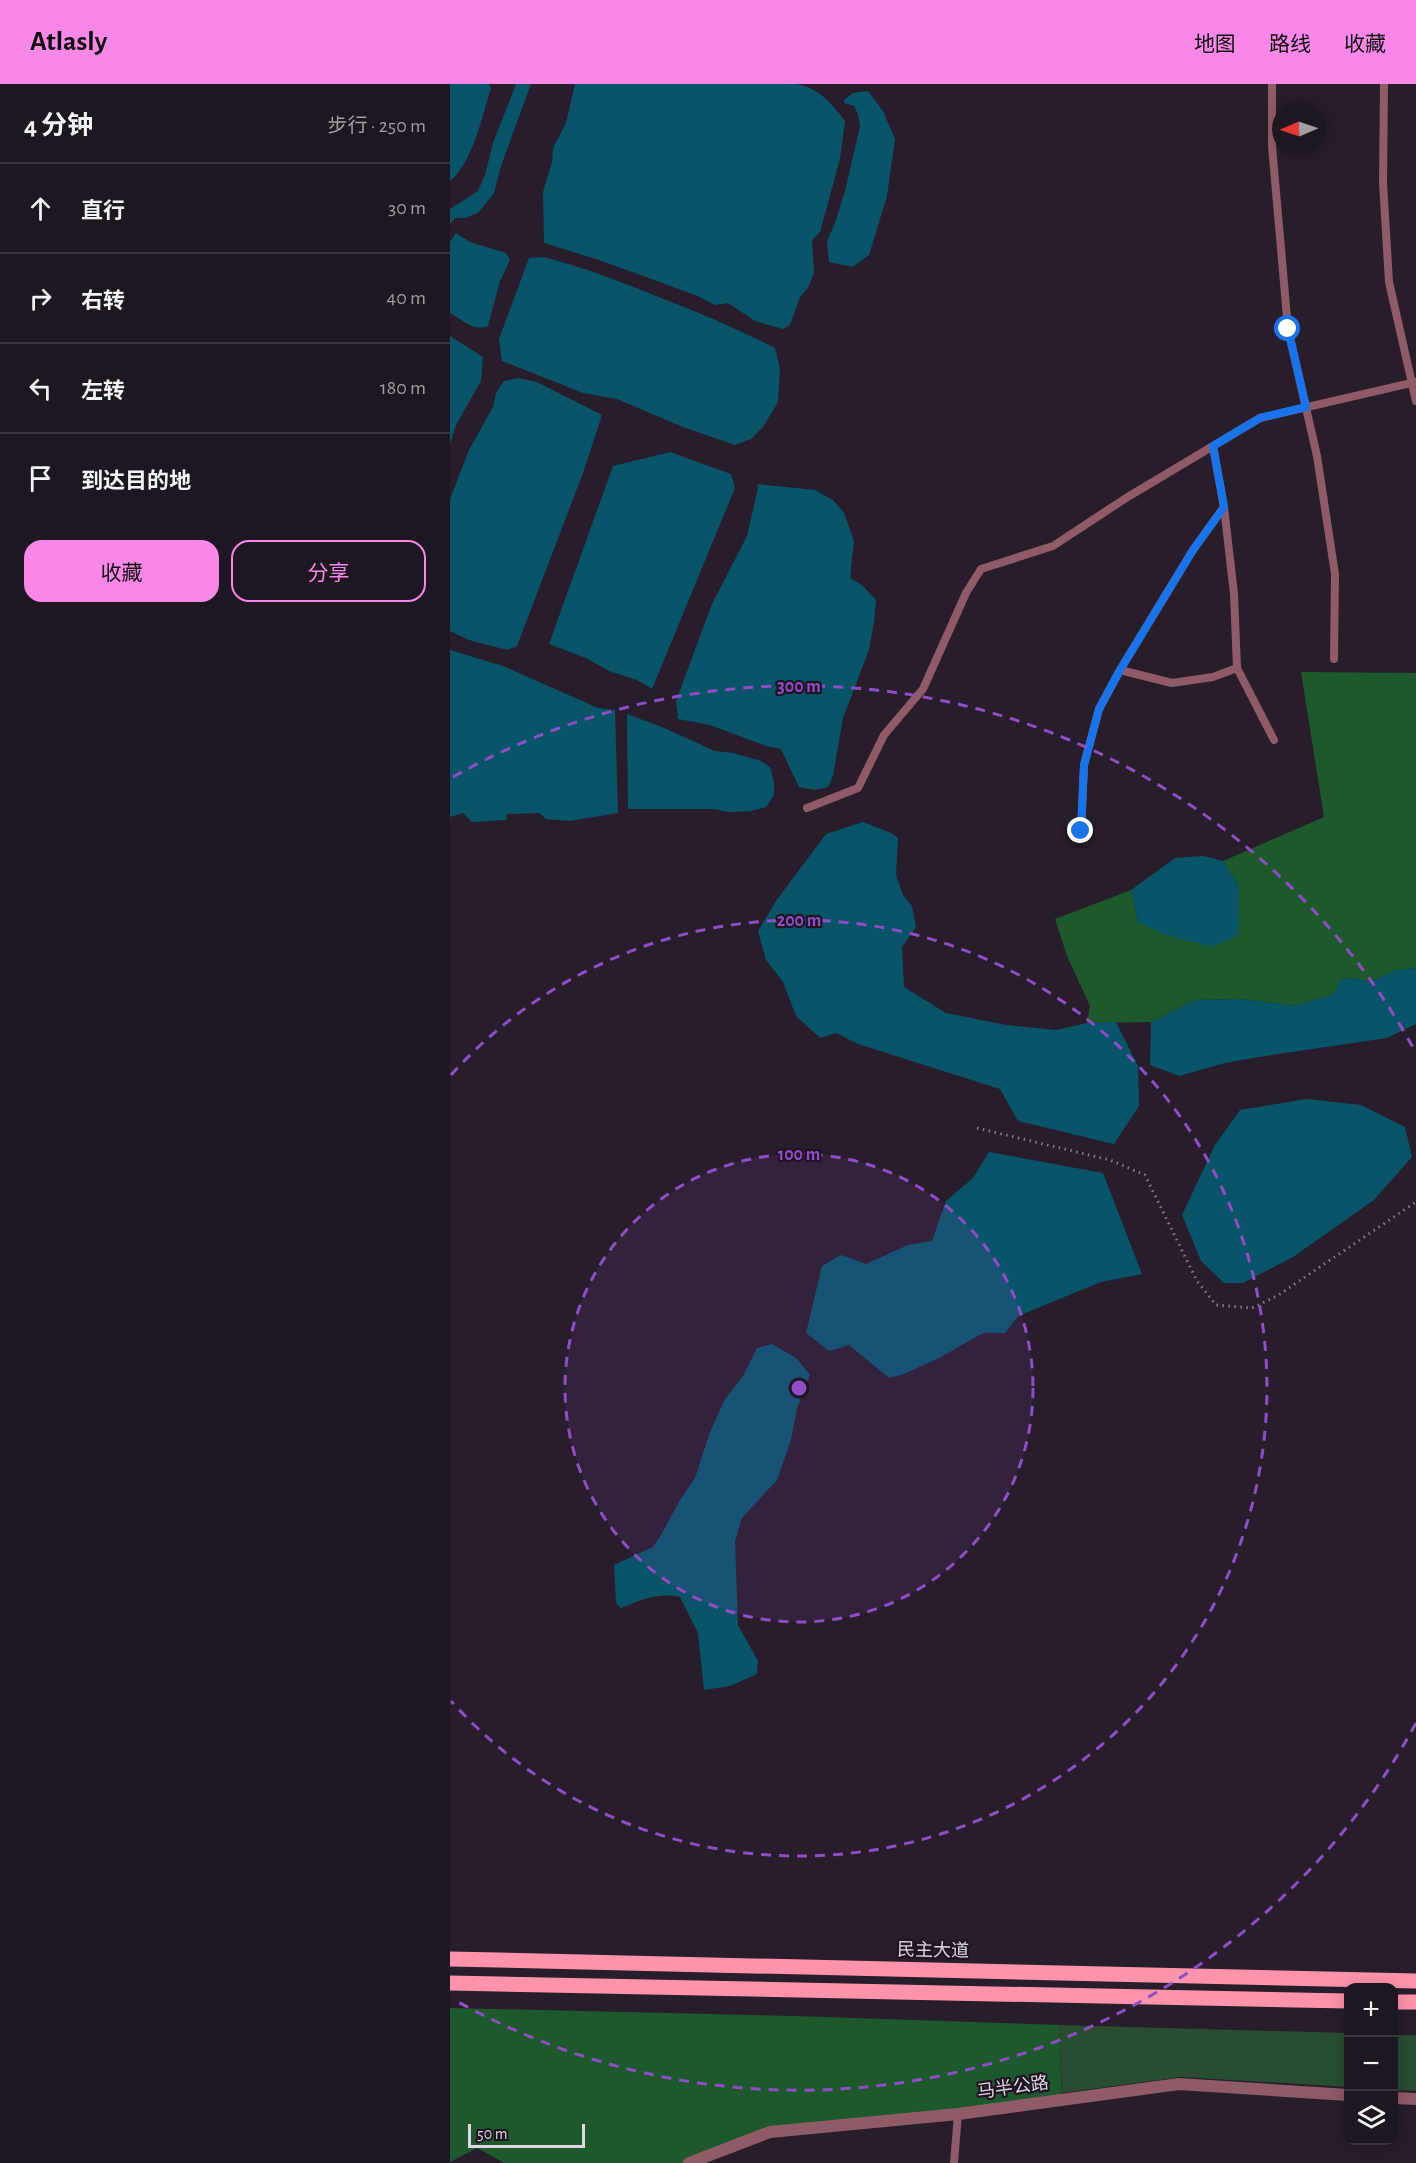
<!DOCTYPE html>
<html lang="zh">
<meta charset="utf-8">
<style>
:root{--surface:#1e1620;--page:#2b232d;--text:#f1f3f6;--muted:#a19fa5;--line:#3c353e;--accent:#f987e8}
body{margin:0;font-family:"Alegreya Sans","Noto Sans SC",sans-serif;background:var(--page);color:var(--text)}
.controls{position:absolute;right:18px;bottom:18px;display:grid;overflow:hidden;border-radius:12px;box-shadow:0 3px 15px #0003}
.controls button{width:54px;height:54px;display:grid;place-items:center;padding:0;border:0;border-bottom:2px solid var(--line);background:var(--surface);color:var(--text);font:30px sans-serif}
.compass{position:absolute;left:822px;top:18px;width:54px;height:54px;border-radius:50%;background:var(--surface);box-shadow:0 3px 15px #0003;rotate:268deg}
.scale{position:absolute;left:18px;bottom:15px;width:117px;box-sizing:border-box;padding-left:6px;border:3px solid #ded7e1;border-top:0;font-size:16px;line-height:21px;white-space:nowrap;color:#ded7e1;-webkit-text-stroke:4px #1f1422;paint-order:stroke}
.stop{position:absolute;width:18px;height:18px;margin:-14px;border:4px solid #1a73e8;border-radius:50%;background:#fff}
.stop.end{background:#1a73e8;border-color:#fff;box-shadow:0 2px 6px #0008}
.list{margin:0;padding:0;list-style:none}
h2{display:flex;justify-content:space-between;align-items:center;height:78px;margin:0;padding:0 24px;font-size:26px}
h2 small{font-size:20px;font-weight:400;color:var(--muted)}
.list li{display:grid;grid-template-columns:39px 1fr auto;gap:18px;align-items:center;box-sizing:border-box;height:90px;padding:0 24px;border-top:2px solid var(--line)}
.list b{display:block;font-size:22px;white-space:nowrap}
.list em{font-size:20px;font-style:normal;color:var(--muted)}
.actions{display:flex;gap:12px;padding:18px 24px}
.actions a{flex:1;padding:14px 0;border:2px solid var(--accent);border-radius:18px;text-align:center;font-size:21px;color:var(--accent)}
.actions .main{background:var(--accent);color:#111}
.icon{flex:none;width:33px;height:33px;fill:none;stroke:currentColor;stroke-width:2;stroke-linecap:round;stroke-linejoin:round}
.map{position:relative;flex:none;width:966px;height:2079px;overflow:hidden}
header{display:flex;align-items:center;gap:36px;box-sizing:border-box;height:84px;padding:0 30px;background:var(--accent);color:#111}
header strong{font-size:28px}
nav{display:flex;gap:33px;margin-inline-start:auto;font-size:21px}
main{display:flex}
aside{flex:1;background:var(--surface)}
.map>svg:first-child{display:block}
</style>
<header>
<strong>Atlasly</strong>
<nav><a>地图</a><a>路线</a><a>收藏</a></nav>
</header>
<main>
<aside>
<h2>4 分钟<small>步行 · 250 m</small></h2>
<ul class="list">
<li><svg class="icon" aria-label="ahead" viewBox="0 0 24 24"><path d="M12 20V5M6 11l6-6 6 6"/></svg><div><b>直行</b></div><em>30 m</em></li>
<li><svg class="icon" aria-label="right" viewBox="0 0 24 24"><path d="M7 20v-9h11M14 6l5 5-5 5"/></svg><div><b>右转</b></div><em>40 m</em></li>
<li><svg class="icon" aria-label="left" viewBox="0 0 24 24"><path d="M17 20v-9H6M10 6l-5 5 5 5"/></svg><div><b>左转</b></div><em>180 m</em></li>
<li><svg class="icon" aria-label="arrive" viewBox="0 0 24 24"><path d="M6 21V4h12l-3 4 3 4H6"/></svg><div><b>到达目的地</b></div></li>
</ul>
<div class="actions"><a class="main">收藏</a><a>分享</a></div>
</aside>
<div class="map">
<svg width="966" height="2079" viewBox="0 0 966 2079">
<rect width="100%" height="100%" fill="#281d2b"/>
<path fill="#284d30" d="M609,1941L898,1949V2003L731,1993L612,2009Z
M944,1951H966V2007L944,2006Z"/>
<path fill="#1e592e" d="M851,588L966,589V884L947,886L921,897L892,894L884,910L845,922L790,915L745,916L701,938L637,939L640,922L617,872L605,835L681,806L688,838L789,802L773,777L874,733Z
M0,1924L344,1932L609,1941L612,2016L320,2048L239,2079H54L27,2064L0,2078Z"/>
<path fill="#085469" d="M0,0H39L41,4C32,32 23,78 0,97Z
M66,0H81L51,82L44,109L28,129L15,134H5L0,140V125L28,107L35,91L43,59Z
M125,0H345C370,4 380,18 395,37L390,75L370,148L362,156L364,189L358,204L350,213L340,241L333,245L305,237L278,219L265,221L248,212L149,176L94,159L93,108L102,78L103,64L116,39Z
M418,7L433,27L445,55L437,112L419,171L402,183L379,178L377,157L385,139L395,107L410,42L408,30L404,22L394,19V16L403,9Z
M6,149L20,158L56,169L60,176L50,197L38,242C24,248 13,236 0,229V158Z
M93,173C134,183 172,198 211,214C250,229 288,245 325,264L330,285L328,318L313,343L301,355L285,361L233,343L167,315L133,309L52,277L49,255L79,174Z
M0,252L33,273L31,297L6,341L0,360Z
M68,294L87,298L152,331L133,389L67,562L57,566L19,556L0,547V415L19,366L43,323L46,309L54,297Z
M220,368L281,390L285,404L202,605L187,596L159,587L136,574L99,560L163,382Z
M307,400L365,406L383,416L394,429L404,457L400,494L412,501L426,516L424,538L419,566L393,634L383,692L378,703L364,706L349,703L331,665L316,662L260,641L228,635L226,617L262,520L297,452L308,404Z
M0,566L53,582L148,624L165,626L168,729L120,737L96,735L89,729L57,730L56,736L22,738L13,729L0,733Z
M177,630L212,643L265,667L283,669L311,677L320,683L324,698V711L316,723L301,727L279,728L263,725H178Z
M413,738L441,749L448,754L446,791L453,811L462,822L466,843L452,863L454,903L496,929L556,941L607,946L637,939L666,938L688,982L689,1022L664,1060L568,1037L550,1005L408,960L386,949L370,954L346,932L333,898L316,876L308,847L326,817L376,750Z
M753,772L773,777L789,802L788,851L762,863L714,850L688,838L681,806L725,774Z
M966,884V940L937,954L815,972L775,979L729,992L700,981L701,938L745,916L790,915L845,922L884,910L892,894L921,897L947,886Z
M857,1015L911,1021L955,1043L962,1073L924,1116L843,1173L793,1199H774L751,1177L732,1131L765,1061L790,1026Z
M539,1068L653,1089L692,1190L651,1198L568,1232L555,1249H533L491,1273L454,1290L439,1294L399,1261L379,1267L356,1249L372,1182L391,1171L416,1180L458,1161L482,1157L496,1117L523,1094Z
M322,1260L346,1274L360,1291L347,1324L341,1356L327,1396L292,1434L285,1457L288,1541L308,1577L307,1590L280,1602L254,1606L248,1549L230,1513C208,1508 191,1516 171,1524L166,1519L164,1481L203,1463L211,1451L230,1416L245,1394L260,1348L275,1315L293,1292L307,1264Z"/>
<g fill="none" stroke-linecap="round" stroke-linejoin="round">
<path stroke="#857d88" stroke-width="3" stroke-dasharray="1.5 4.5" stroke-linecap="butt" d="M527,1044L660,1076L695,1091L747,1197L766,1221L802,1224L827,1212L966,1118"/>
<path stroke="#8f5b66" stroke-width="8" d="M822,0V62L838,245L867,372L885,490L884,575
M934,0L933,99L939,198L966,317
M774,423L784,510L787,584
M670,586L743,466L774,423L763,362
M357,724L408,704L434,651L473,605L516,509L531,485L603,462L676,414L810,334L966,298
M631,747L634,681L649,625L670,586L722,599L763,593L787,584L824,656
M504,2079L508,2030"/>
<path stroke="#8f5b66" stroke-width="12" d="M944,2014L966,2015
M239,2079L320,2048L508,2030L729,2000L898,2011"/>
<path stroke="#fd93ab" stroke-width="15" d="M0,1875L966,1897
M0,1899L898,1917
M944,1918H966"/>
</g>
<g fill="none" stroke-linecap="round" stroke-linejoin="round">
<path stroke="#1a73e8" stroke-width="8" d="M631,747L634,681L649,625L670,586L743,466L774,423L763,362L810,334L856,323L838,245"/>
</g>
<circle cx="349" cy="1304" r="234" fill="#8f4ec6" fill-opacity=".12"/>
<g fill="none" stroke="#8f4ec6" stroke-width="3" stroke-dasharray="10 8">
<circle cx="349" cy="1304" r="234"/>
<path d="M1 991A468 468 0 1 1 1 1617"/>
<path d="M966 1639A702 702 0 0 1 3 1915M3 693A702 702 0 0 1 966 969"/>
</g>
<g text-anchor="middle" dominant-baseline="central" stroke-width="4.5" stroke-linejoin="round" paint-order="stroke">
<g font-size="18" fill="#ded7e1" stroke="#1f1422">
<text transform="translate(483 1867) rotate(1)">民主大道</text>
<text transform="translate(563 2004) rotate(-8)">马半公路</text>
</g>
</g>
<circle cx="349" cy="1304" r="9" fill="#8f4ec6" stroke="#1f1422" stroke-width="3"/>
<g font-size="18" text-anchor="middle" font-weight="bold" fill="#8f4ec6" stroke="#1f1422" stroke-width="4.5" stroke-linejoin="round" paint-order="stroke">
<text x="349" y="608">300 m</text>
<text x="349" y="842">200 m</text>
<text x="349" y="1076">100 m</text>
</g>
</svg>
<div class="controls">
<button>+</button>
<button>−</button>
<button><svg class="icon" aria-label="layers" viewBox="0 0 24 24"><path d="M12 4l9 5-9 5-9-5zM3 14l9 5 9-5"/></svg></button>
</div>
<svg class="compass" viewBox="-18 -18 36 36"><path d="M0-13l5 13h-10z" fill="#e53935"/><path d="M0 13l5-13h-10z" fill="#a19fa5"/></svg>
<div class="scale">50 m</div>
<div class="stop" style="left:838px;top:245px"></div>
<div class="stop end" style="left:631px;top:747px"></div>
</div>
</main>
